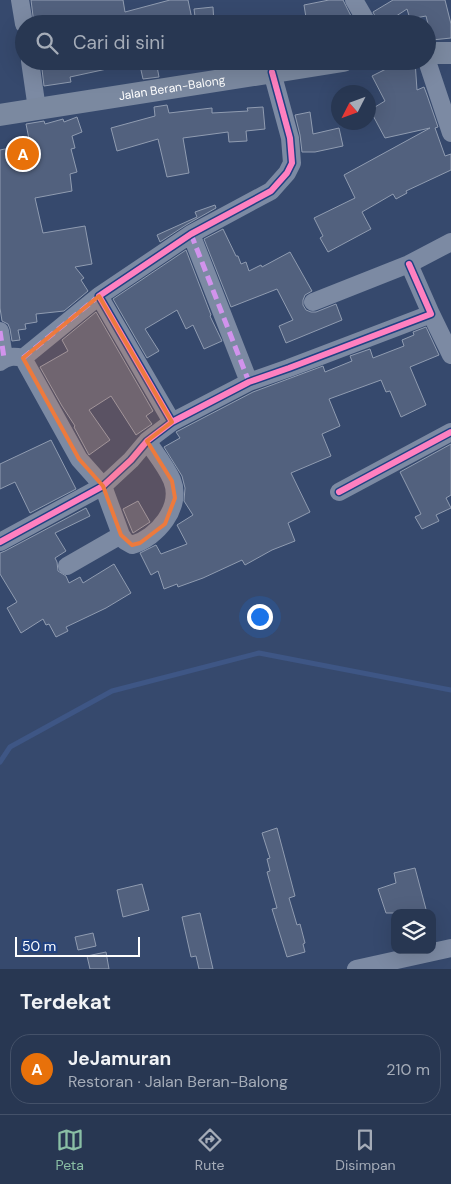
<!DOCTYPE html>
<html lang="id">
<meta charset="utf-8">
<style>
:root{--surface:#283752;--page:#303f59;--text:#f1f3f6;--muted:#a5acb8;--line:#445169;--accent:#8abfa5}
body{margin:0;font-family:"DM Sans",sans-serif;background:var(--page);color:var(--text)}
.controls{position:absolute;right:15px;bottom:15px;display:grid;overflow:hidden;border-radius:10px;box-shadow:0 5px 20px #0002}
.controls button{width:45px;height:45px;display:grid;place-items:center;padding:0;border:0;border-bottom:1px solid var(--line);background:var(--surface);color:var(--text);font:25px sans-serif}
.compass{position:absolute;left:331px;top:85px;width:45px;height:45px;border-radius:50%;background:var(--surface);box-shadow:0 5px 20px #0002;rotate:228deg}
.scale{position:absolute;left:15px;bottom:12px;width:125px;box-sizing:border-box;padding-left:5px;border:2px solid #fff;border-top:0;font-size:14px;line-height:18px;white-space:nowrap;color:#fff;-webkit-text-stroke:4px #204283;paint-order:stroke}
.you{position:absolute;left:259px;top:616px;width:18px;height:18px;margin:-12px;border:4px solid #fff;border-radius:50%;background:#1a73e8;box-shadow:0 0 0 8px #1a73e833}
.badge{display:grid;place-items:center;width:32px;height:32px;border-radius:50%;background:var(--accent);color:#fff;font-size:16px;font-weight:700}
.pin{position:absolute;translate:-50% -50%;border:2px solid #fff;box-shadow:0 1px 5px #0006}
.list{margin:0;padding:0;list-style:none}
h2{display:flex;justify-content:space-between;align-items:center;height:65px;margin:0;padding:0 20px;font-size:21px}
h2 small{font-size:16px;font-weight:400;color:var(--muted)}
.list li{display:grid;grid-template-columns:32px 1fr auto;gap:15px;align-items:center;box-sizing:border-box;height:70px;margin:0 10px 10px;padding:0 10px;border:1px solid var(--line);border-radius:20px}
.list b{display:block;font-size:19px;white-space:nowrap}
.list p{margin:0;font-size:16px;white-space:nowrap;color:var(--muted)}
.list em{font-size:16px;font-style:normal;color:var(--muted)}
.icon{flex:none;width:28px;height:28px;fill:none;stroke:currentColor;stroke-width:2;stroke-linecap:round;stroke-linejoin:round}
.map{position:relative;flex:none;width:451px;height:969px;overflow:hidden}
.search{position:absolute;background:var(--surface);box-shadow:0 5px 20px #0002;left:15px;right:15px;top:15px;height:55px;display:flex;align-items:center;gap:12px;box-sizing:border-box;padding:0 18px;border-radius:28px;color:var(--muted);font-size:19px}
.sheet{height:145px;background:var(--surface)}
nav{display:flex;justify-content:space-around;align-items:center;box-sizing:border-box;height:70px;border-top:1px solid var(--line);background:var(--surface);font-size:14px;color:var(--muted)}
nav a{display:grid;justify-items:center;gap:2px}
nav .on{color:var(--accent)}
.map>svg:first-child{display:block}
</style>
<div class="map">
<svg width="451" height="969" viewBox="0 0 451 969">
<rect width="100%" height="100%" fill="#36496d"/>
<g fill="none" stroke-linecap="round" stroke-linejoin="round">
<path stroke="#3e5685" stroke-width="5" d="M0,762L10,747L112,691L259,653L451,690"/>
</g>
<path fill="#52617e" stroke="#909cb1" d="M31,0H123L125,12L170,0H188L192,19L174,24H86L85,18L58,21V24H34Z
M329,0H343L352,18L353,24H307L304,5Z
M393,0H445L451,24V38L432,40L426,16L410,19L407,9L384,24H379L373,12Z
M213,7L214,24H196L194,9Z
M41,61H115L116,67L70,77L71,82L44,86Z
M139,61H156L159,77L143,79Z
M415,61L417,90L424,87L427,95L438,127L435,128L445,156L451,154V170L406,191L407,193L396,199L393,194L362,212L371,229L328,252L320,238L323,236L314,218L355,198L344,175L430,128L385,138L370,110L385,101L372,76L388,68L387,64Z
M167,105L169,113L212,108V113L248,111L247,108L263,107L265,129L246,131L247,141L229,142L228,132L183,138L189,173L167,177L158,139L117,151L111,128L155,116L154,107Z
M310,112L313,134L339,128L343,146L315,152H302L300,135L295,115Z
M77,117L82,132L72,136L75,148L71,149L77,172L70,174L72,191L35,198L43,233L85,226L92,264L75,267L84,278L81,280L88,291L64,311L36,314L37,322L25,324L26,329L18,330L20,340L12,341L10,329L8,324L2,321L0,308V150L30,144L26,124L44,121L45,124L63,119L64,122Z
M215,205L216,208L186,225L160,242L157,235L197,217L195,212Z
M223,229L236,256H238L241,264L246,262L249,271L261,265L262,267L290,252L312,291L305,295L303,300V305L306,310L311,312H316L336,304L342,320L286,343L279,326L293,320L277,289L231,307L204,239Z
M186,250L211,315L210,316L222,341L204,349L193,325L186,329L177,310L145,329L159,351L147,358L113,299Z
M96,312L153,411L146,416L152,424L136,435L111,396L89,410L110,440L89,455L74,427L75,426L62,406L40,367L68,351L62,340Z
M426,327L439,355L410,367L426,405L401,417L390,391L386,392L381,380L329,399L340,426L322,434L331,456L291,473L310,512L288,523L295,541L272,550L245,565L242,560L203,578L178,587L177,584L164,589L158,571L151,575L140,553L156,545L161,554L187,544L177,525L193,515L184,501L185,488L182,476L164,447L180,438L176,432L253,392L323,366L325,372L352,361L350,356L370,349L373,358L404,346L402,340L414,335L413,332Z
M51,440L76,489L30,513L15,482L0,489V464Z
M451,444V495L446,498L451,508L436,515L439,521L422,529L415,517L421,514L400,472Z
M138,501L150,522L133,533L123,509Z
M86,508L90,516L55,533L66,551L55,558L57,562L58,571L66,576L69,583L80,577L83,583L114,564L131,593L106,608L66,627L68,631L56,637L49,624L46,625L43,619L21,633L7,608L17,602L0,574V553L5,551Z
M277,828L295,896L289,898L297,925L300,924L305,943L303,944L305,952L287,957L272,909L277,908L267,872L270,871L267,859L270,858L262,833Z
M415,868L427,913H386L378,889L396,883L394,873Z
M142,884L149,910L123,917L117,890Z
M200,913L213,969H199L196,956L191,957L182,917Z
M93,933L96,946L78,950L75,937Z
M106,952L109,969H90L87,956Z"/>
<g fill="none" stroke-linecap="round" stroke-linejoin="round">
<path stroke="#7c8aa3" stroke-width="18" d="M20,0L24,24
M354,0L368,24
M30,61L37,109
M228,61L232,78
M427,61L451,133
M191,234L249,382
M313,302L409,264L451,242
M431,314L451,355
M0,331L4,358
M23,358L99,296
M0,362C7,356 14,356 23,358L79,459L103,486L121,535L125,541L132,545C157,538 183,507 172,480C166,466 155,453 147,441
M172,422L99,296L191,234L271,191L287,173L292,163L290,138L272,72
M339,492L451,432
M0,542L103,486L131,460L147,441L172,422L249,382L289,368L431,314L409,264
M67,566L121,535
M356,969L451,948"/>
<g stroke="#7b89a0" stroke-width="22">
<path d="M427,53H451"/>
<path id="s1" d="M0,115L343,61"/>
</g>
<path stroke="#d193ec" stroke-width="5" stroke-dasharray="10 5" stroke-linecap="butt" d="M191,234L249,382
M0,331L4,358
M23,358L99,296"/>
<g stroke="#204283" stroke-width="9">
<path id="cycleway" d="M172,422L99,296L191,234L271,191L287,173L292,163L290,138L272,72
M339,492L451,432
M0,542L103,486L131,460L147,441L172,422L249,382L289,368L431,314L409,264"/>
</g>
<use href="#cycleway" stroke="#ff80c0" stroke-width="6"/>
</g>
<path fill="#ed7a3d" fill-opacity="0.2" stroke="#ed7a3d" stroke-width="4" stroke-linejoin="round" d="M99,296L172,422L147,441L172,481L175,498L165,524L140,543L132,545L121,535L103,486L79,459L23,358Z"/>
<g text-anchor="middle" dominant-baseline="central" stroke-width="5" stroke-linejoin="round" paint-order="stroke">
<g font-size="12" fill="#fff" stroke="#204283">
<text stroke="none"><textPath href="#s1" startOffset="174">Jalan Beran-Balong</textPath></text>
</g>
</g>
</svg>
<div class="controls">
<button><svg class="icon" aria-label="layers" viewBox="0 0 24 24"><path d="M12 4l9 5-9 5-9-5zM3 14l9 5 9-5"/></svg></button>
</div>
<svg class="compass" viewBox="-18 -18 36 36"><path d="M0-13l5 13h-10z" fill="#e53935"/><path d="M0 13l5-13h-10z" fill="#a5acb8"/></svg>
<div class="scale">50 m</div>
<div class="you"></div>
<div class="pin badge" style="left:23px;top:154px;background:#e8710a">A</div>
<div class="search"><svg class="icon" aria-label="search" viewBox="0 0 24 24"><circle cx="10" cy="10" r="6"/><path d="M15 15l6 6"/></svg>Cari di sini</div>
</div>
<section class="sheet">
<h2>Terdekat<small></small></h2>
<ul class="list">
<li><span class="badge" style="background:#e8710a">A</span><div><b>JeJamuran</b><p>Restoran · Jalan Beran-Balong</p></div><em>210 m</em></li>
</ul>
</section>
<nav>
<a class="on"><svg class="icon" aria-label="map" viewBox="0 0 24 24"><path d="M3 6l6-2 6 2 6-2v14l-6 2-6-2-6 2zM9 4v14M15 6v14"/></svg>Peta</a>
<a><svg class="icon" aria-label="directions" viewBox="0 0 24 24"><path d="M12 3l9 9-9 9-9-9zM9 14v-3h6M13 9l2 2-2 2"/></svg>Rute</a>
<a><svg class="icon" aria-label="saved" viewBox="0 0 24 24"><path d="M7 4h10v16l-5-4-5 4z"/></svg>Disimpan</a>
</nav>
